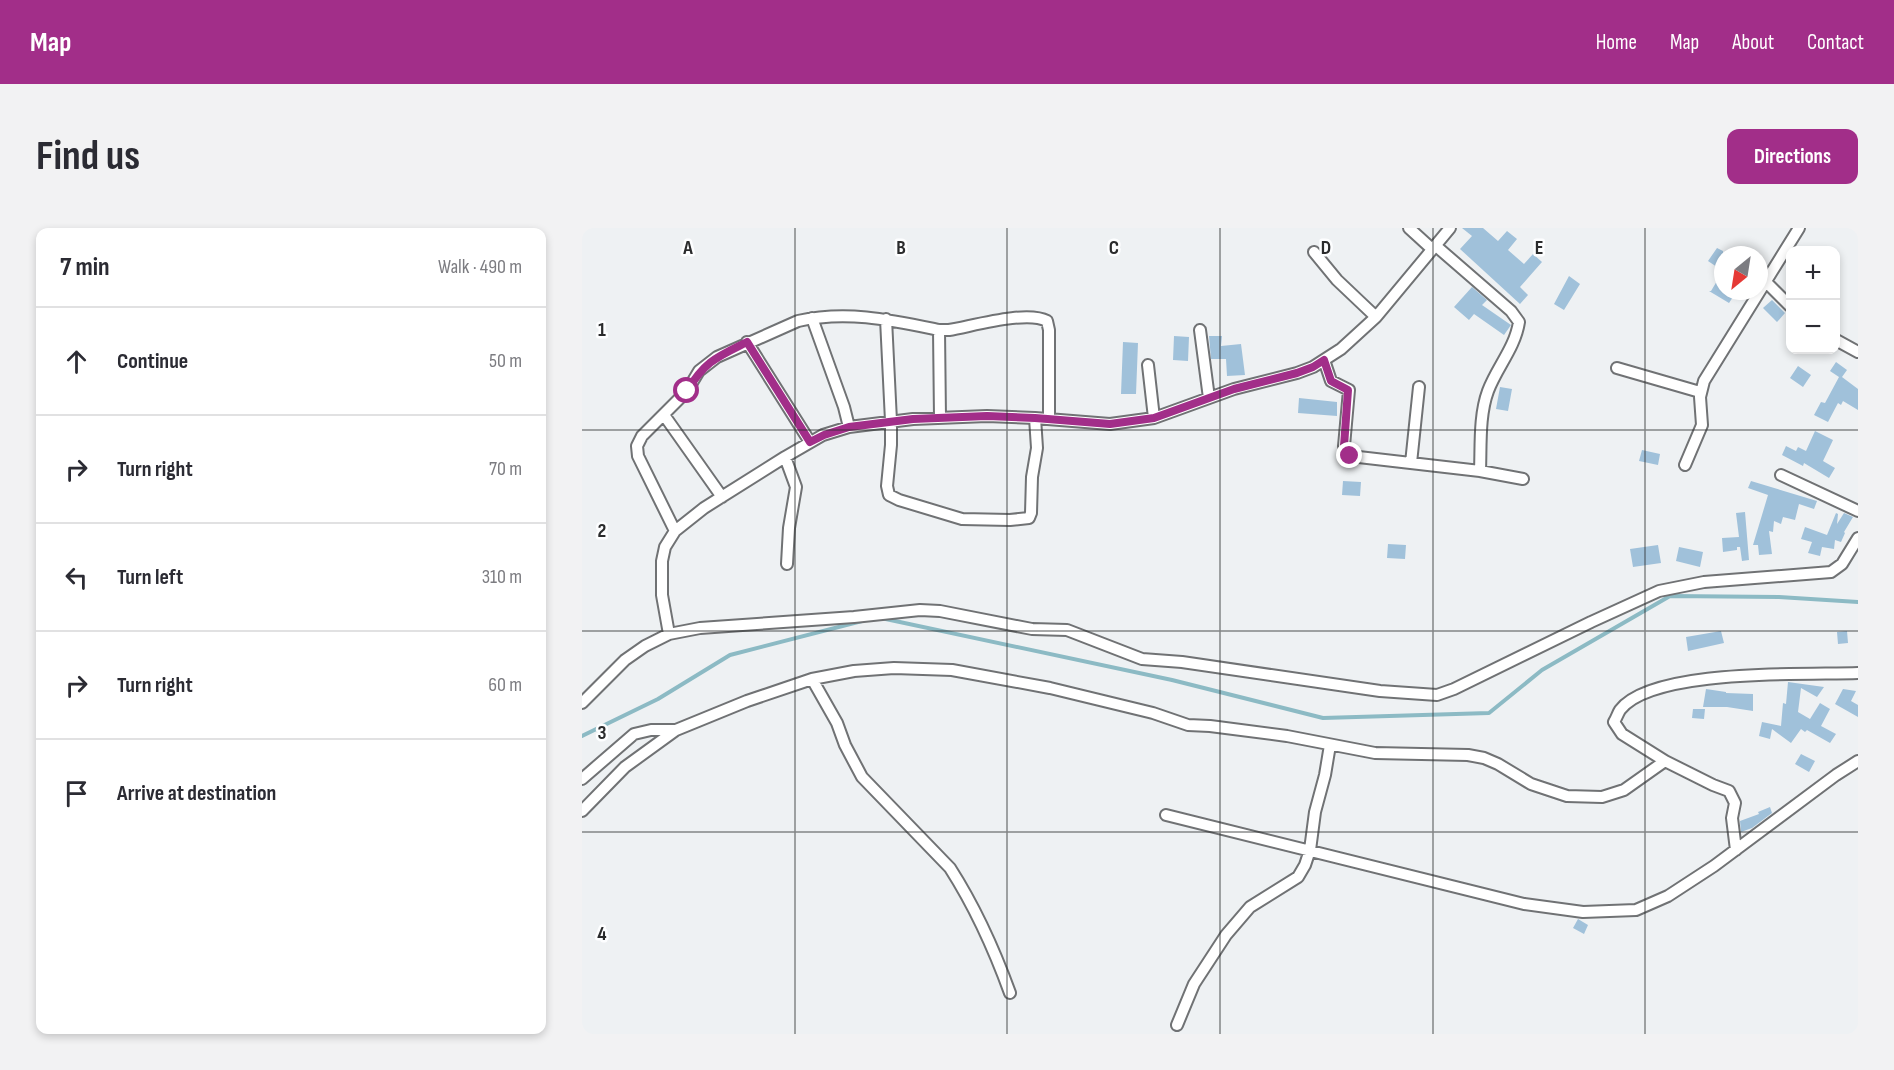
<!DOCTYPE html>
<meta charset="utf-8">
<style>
:root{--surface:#fff;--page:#f2f2f3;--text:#2b2b33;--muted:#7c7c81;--line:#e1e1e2;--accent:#a22e89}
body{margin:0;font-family:"Sofia Sans Condensed",sans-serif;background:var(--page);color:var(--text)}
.controls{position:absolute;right:18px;top:18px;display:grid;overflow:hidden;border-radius:12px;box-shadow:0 3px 9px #0003}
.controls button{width:54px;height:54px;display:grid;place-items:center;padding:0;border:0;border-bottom:2px solid var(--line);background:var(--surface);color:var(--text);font:30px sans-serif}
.compass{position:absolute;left:1132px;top:18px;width:54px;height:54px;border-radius:50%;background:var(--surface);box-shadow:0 3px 9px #0003;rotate:210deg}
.stop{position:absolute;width:18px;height:18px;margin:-14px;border:4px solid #a22e89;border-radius:50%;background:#fff}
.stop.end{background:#a22e89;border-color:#fff;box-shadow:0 2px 6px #0008}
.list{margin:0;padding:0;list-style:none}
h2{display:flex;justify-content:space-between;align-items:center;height:78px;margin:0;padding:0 24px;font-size:26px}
h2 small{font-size:20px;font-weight:400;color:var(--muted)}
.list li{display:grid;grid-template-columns:39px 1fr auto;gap:18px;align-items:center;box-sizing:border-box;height:108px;padding:0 24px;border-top:2px solid var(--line)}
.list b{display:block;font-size:22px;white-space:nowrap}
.list em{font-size:20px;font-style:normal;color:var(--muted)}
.icon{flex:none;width:33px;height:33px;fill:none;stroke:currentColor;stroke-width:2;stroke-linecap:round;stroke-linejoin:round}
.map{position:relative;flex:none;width:1276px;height:806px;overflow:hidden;border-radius:12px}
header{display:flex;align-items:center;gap:36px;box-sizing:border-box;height:84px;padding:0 30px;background:var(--accent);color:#fff}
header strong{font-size:28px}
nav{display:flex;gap:33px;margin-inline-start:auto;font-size:21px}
.intro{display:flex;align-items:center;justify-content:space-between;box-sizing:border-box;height:144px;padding:0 36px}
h1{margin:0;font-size:42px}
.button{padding:15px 27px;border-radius:12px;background:var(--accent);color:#fff;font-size:21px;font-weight:700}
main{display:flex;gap:36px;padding:0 36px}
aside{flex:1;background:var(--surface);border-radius:12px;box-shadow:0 3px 9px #0003}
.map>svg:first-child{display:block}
</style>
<header>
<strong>Map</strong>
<nav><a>Home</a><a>Map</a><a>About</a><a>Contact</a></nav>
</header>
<div class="intro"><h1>Find us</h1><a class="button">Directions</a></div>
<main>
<aside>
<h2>7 min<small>Walk · 490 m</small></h2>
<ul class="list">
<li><svg class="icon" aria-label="ahead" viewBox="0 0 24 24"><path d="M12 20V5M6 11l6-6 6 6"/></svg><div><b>Continue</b></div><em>50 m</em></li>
<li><svg class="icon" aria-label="right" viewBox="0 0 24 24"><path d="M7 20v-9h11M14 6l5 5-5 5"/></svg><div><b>Turn right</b></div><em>70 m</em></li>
<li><svg class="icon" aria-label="left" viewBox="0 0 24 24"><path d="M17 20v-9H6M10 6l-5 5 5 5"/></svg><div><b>Turn left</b></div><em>310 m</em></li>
<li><svg class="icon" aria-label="right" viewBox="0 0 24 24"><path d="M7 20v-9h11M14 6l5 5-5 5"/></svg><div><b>Turn right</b></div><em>60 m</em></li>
<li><svg class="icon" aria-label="arrive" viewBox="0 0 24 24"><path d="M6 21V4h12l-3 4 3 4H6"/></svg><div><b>Arrive at destination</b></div></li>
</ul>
</aside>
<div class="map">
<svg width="1276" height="806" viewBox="0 0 1276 806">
<rect width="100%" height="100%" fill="#eef1f3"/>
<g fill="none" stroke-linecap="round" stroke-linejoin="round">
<path stroke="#8cbac4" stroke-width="4" d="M299,390L590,452L741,490L907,485L960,442L1088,368L1197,369L1276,374
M0,508L76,471L148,427L280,393"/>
</g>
<path fill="#a0c1da" d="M880,0H901L916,13L925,3L935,11L926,22L942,36L951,26L960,34L938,59L946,67L938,76L878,21L890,8Z
M1135,20L1141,23V43L1126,33Z
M1141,43V63H1155L1147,75L1127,63H1129Z
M987,48L998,56L982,82L972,76Z
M890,59L905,72L900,77L929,97L922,107L892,86L887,92L872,79Z
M1190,72L1203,85L1195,94L1181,80Z
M592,108L607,109L606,133L591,132Z
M627,108H640L639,118L659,116L663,147L645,148L644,131H629Z
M541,114L556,115L554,166H539Z
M1254,134L1265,142L1260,149L1276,161V182L1261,173L1259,177L1256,175L1246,194L1232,187L1239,174L1243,175L1257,149L1248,143Z
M1216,138L1229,147L1221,159L1208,150Z
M918,159L930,161L926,183L914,181Z
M717,170L755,174V188L716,185Z
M1233,203L1251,212L1241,233L1253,240L1247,250L1222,235L1221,238L1200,227L1204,218L1214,223L1216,219L1224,223Z
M1060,222L1078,226L1076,237L1057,233Z
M761,253L779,254L778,268L760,267Z
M1169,253L1235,273L1232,281L1217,276L1213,292L1201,289L1199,296L1192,293L1191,304L1187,303L1190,326L1177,327L1176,317H1171L1186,267L1166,260Z
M1163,284L1167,332L1160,333L1158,319H1155V322L1141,324L1140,310L1157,309L1154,285Z
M1254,285L1256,286L1255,296L1262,285L1271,289L1262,304L1263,305L1259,314L1253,312L1252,321L1240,319L1238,328L1226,325L1230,314L1219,311L1223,299L1245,307Z
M806,316L824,317L823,331L805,330Z
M1076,317L1079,335L1051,339L1048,321Z
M1097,319L1121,324L1118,339L1094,333Z
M1139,403L1142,415L1106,423L1104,409Z
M1265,403L1266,415L1256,416L1255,404Z
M1206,454L1242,459L1235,469L1219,460L1216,484L1228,491L1238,475L1248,481L1239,498L1254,506L1248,515L1225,502L1223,504L1219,501L1209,515L1190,501L1188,511L1177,508L1180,494L1199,498L1201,475L1204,476Z
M1124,461L1144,464V465L1171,466V483L1145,479H1121Z
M1261,461L1274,463L1269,473L1276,477V489L1253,476Z
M1111,481H1123L1122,491L1110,490Z
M1219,526L1233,533L1227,544L1213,536Z
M1188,579L1190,585L1170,600L1159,604L1158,593L1177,586L1176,584Z
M996,691L1006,697L1002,706L991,700Z"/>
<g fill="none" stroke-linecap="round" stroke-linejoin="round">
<g stroke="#707274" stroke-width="14">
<path id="street" d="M827,0L850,21
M854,18L929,83L937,94C933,120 915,139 906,163C897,187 899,218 898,243
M732,24L755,52L794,89
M1184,54L1208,78
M230,90L262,179L267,199
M304,91L309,193V217L305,258L307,267L317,272L380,291L428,292L447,290L449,285L450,249L455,220L453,190
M357,102L358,190
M618,102L627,170
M1254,112L1276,124
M165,114L228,214
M742,132L749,153L767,162L762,218L764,224L768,228L898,243L941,251
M566,137L572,190
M1035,140L1118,164
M82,187L140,269
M203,229L214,259L207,300L205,336
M829,235L837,159
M1103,237L1120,197L1118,169L1122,153L1217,0
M1199,247L1276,283
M93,303L56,228L55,218L60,208L105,163L117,143L135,129L216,93C265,82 309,92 357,102H367C391,98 445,82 465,93L467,102V191
M87,406L80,367V333L83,319L93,303L122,280L203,229L241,207L267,199L331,191L405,188L453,190L528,196L572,190L652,161L715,145L731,139L759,121L794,89L868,0
M230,451L255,495L263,517L280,549L368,640C393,679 412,721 428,765
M0,475L43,432L63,418L87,406L118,400L272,389L338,382L358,383L450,401L485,402L560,431L600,434L798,463L855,467L872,461L1009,394L1077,363L1122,354L1249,344L1260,336L1276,310
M0,551L52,506L69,502H94
M0,583L43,539L94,502L165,473L230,451L272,443L312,440L370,442L468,460L571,485L606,497L628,498L705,508L793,525L886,527L902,530L916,536L949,556L985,568L1020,569L1042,562L1083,533
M584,587L942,676L1001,684L1054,682L1086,668L1132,638L1254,547L1276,533
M1154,622L1150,590L1153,575L1147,563L1131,557L1083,533L1040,506L1032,494C1034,491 1036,485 1038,482C1070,440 1225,447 1276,445
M595,797L612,756L644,707L668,679L716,649L723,637L728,622L733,584L743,547L748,517"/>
</g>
<use href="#street" stroke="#fff" stroke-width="10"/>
</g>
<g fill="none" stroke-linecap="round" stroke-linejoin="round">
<path stroke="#a22e89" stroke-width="8" d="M105,163C123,133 135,129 165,114L228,214L242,207L267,199L331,191L405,188L453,190L528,196L572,190L652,161L715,145L731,139L742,132L749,153L766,162L762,218L764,224L768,228"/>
</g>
<path fill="none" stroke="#2a2b2c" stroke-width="1.5" stroke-opacity="0.55" d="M213,0V806M425,0V806M638,0V806M851,0V806M1063,0V806M0,202H1276M0,403H1276M0,604H1276"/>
<g font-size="20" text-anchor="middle" font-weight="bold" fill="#2a2b2c" stroke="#fdfeff" stroke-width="5" stroke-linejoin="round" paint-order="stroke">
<text x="106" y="26">A</text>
<text x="319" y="26">B</text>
<text x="532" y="26">C</text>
<text x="744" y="26">D</text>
<text x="957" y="26">E</text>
<text x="20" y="108">1</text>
<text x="20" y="309">2</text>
<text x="20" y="511">3</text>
<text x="20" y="712">4</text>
</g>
</svg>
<div class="controls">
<button>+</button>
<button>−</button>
</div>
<svg class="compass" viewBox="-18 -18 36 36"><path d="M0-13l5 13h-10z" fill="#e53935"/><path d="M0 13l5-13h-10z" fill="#7c7c81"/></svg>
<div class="stop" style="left:105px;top:163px"></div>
<div class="stop end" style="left:768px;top:228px"></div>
</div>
</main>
